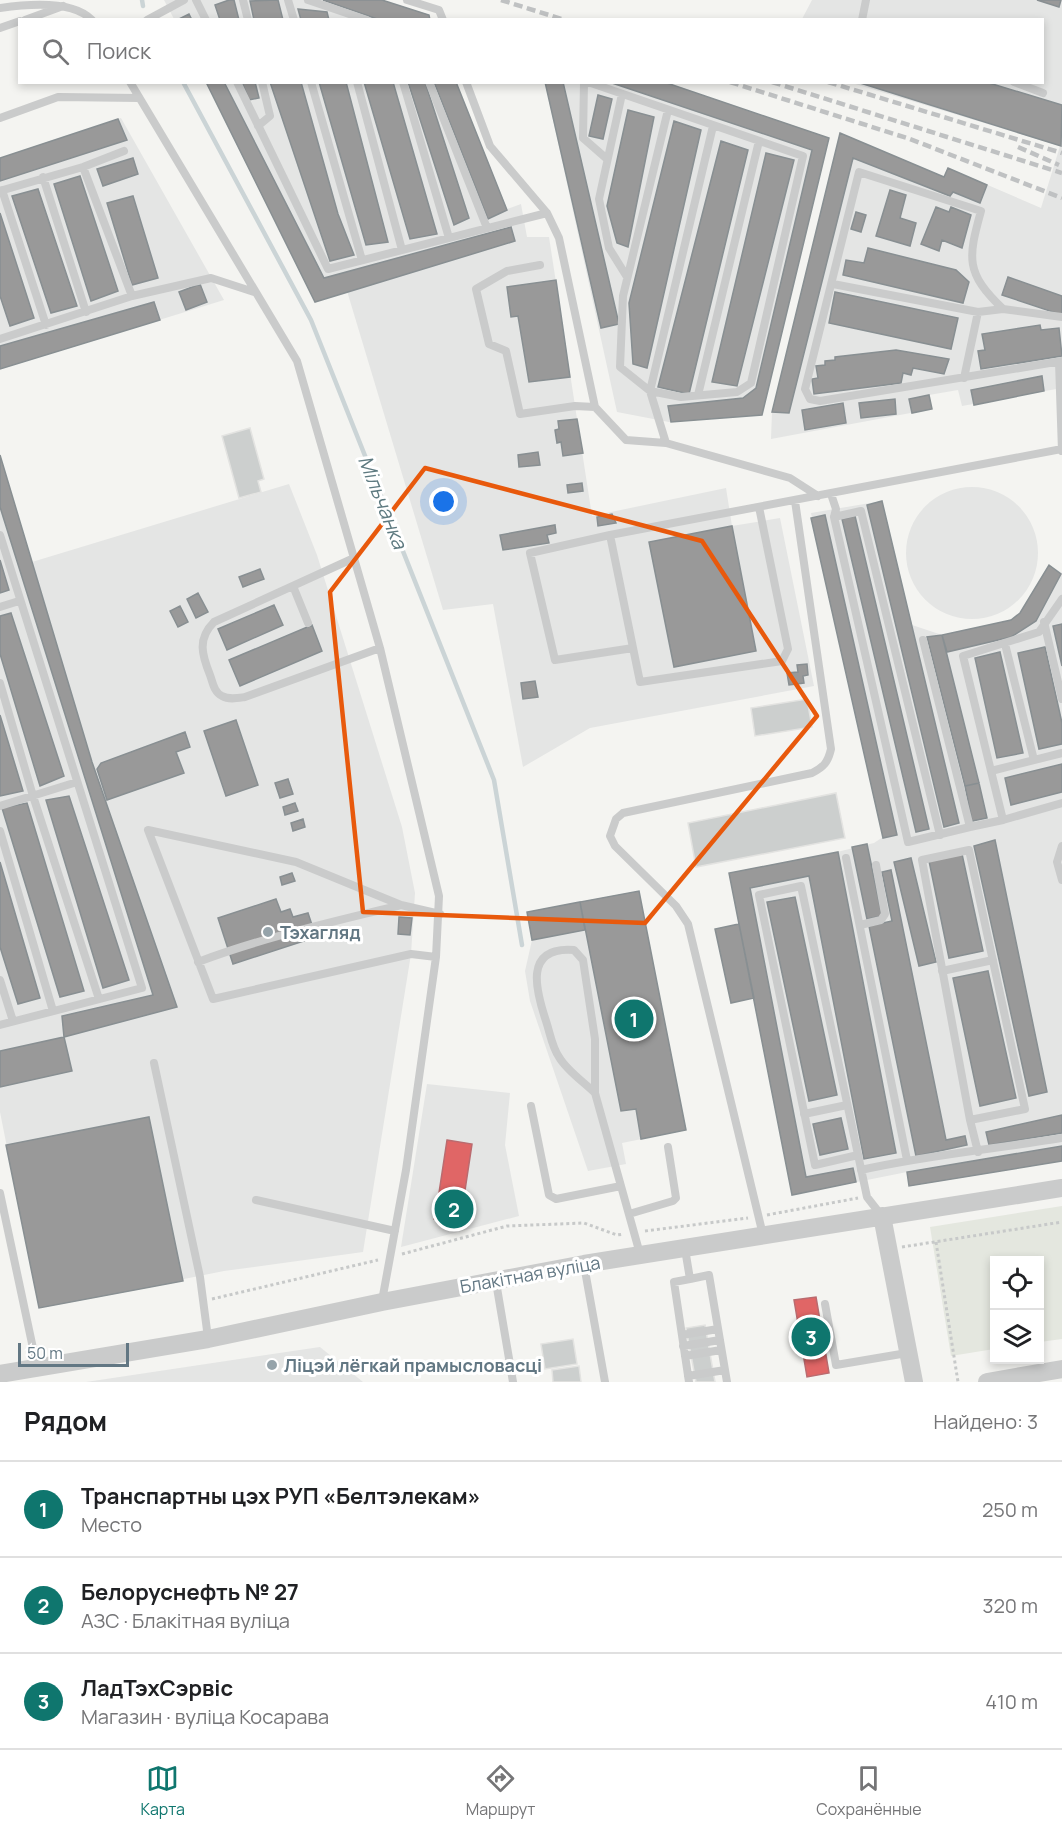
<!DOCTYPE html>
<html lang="ru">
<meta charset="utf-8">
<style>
:root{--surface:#fff;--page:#f2f2f2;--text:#202124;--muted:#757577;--line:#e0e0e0;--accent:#0f766e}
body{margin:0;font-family:Manrope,sans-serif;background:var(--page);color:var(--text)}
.controls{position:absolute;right:18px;bottom:18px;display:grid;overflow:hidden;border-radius:0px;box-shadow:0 3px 9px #0003}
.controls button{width:54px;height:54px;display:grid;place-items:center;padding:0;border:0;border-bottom:2px solid var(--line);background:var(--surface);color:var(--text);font:30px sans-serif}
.scale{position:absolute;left:18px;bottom:15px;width:111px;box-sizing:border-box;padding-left:6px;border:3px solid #627783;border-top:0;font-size:16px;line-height:21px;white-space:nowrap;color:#627783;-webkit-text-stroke:4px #fff;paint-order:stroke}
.you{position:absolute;left:444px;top:502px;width:21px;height:21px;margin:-15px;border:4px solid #fff;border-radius:50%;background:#1a73e8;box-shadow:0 0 0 9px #1a73e833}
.badge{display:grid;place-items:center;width:39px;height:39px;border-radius:50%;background:var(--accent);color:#fff;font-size:20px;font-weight:700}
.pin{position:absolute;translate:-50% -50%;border:3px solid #fff;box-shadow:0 2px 6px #0006}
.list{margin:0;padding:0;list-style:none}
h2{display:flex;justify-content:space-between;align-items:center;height:78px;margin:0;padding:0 24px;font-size:26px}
h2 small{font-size:20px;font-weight:400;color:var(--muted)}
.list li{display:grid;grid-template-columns:39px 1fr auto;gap:18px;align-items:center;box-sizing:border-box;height:96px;padding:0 24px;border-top:2px solid var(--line)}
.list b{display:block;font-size:22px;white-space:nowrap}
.list p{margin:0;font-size:20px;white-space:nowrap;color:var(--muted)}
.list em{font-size:20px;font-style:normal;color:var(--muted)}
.icon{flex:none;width:33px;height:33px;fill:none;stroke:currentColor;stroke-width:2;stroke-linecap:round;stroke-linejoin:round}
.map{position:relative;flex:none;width:1062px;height:1382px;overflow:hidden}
.search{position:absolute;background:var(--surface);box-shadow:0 3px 9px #0003;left:18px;right:18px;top:18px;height:66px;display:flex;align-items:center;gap:15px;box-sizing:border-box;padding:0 21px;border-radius:0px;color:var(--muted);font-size:22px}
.sheet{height:366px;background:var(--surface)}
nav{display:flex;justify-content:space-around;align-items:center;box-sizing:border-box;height:84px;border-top:2px solid var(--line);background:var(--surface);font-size:16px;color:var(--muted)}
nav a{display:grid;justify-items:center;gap:3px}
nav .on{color:var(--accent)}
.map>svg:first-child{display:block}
</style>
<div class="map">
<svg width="1062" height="1382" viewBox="0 0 1062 1382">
<rect width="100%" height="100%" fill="#f4f4f1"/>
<path fill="#e4e5e4" d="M164,0H382L429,15L430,19H174Z
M812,0H1062V388L962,406L958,390L929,395L932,409L771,439L772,412L840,133L944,177L948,168L1041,208L1060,146L852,83L1042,82V20L802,19Z
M206,83H456L507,209L521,204L527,237H549L592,516L726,488L732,526L780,518L814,686L590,728L523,767L493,604L443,610L347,291L315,302Z
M545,83H664L829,138L762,414L669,422L617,412Z
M121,118L224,300L0,369V158Z
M0,455L32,562L289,484L317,555L402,827L415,893L411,954L363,1252L224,1271L39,1308L0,1112Z
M906 553a66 66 0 1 1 132 0a66 66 0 1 1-132 0Z
M882,501L912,625L942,635L1011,620L1020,613L1049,565L1062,573V1161L909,1186L907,1172L792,1195L729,873L837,852L874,843L883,837L811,513Z
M639,891L686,1130L622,1143L626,1164L588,1171L530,1001L525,971L532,940L527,912Z
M427,1084L510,1093L505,1145L519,1216L401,1247Z
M320,1347L363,1382H86Z"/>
<path fill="#e4e7df" d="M1062,1206V1339L1040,1342V1260H994V1349L951,1356L930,1227Z"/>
<path fill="#e06666" stroke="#ba6b6f" stroke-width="1.5" d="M447,1140L472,1144L464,1197L439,1193Z
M439,1193L464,1197L460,1223L434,1219Z
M816,1297L829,1373L807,1377L794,1300Z"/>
<path fill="#999" stroke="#888f92" stroke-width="1.5" d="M229,0H234L239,20H220L215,5Z
M278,0L283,20H254L250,1Z
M323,0H382L429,15L430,20H380Z
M1037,0H1061L1059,7Z
M298,9L327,12L329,20H301Z
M189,14L192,20H177Z
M206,82H224L324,278L511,227L515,241L315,302Z
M242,82H255L259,98L249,100Z
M270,82H301L338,214L354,255L330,261Z
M319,82H346L388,242L366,245Z
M364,82H393L437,234L410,239Z
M408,82H425L469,218L454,225Z
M434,82H456L507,210L488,219Z
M545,82H563L619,324L601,328Z
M609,82H664L829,138L762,415L671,422L668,406L743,398L756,388L812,150Z
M857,82H986L1062,105L1061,146Z
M598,95L612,99L603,139L589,136Z
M628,110L654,117L628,247L617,243L607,206Z
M118,119L127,140L0,181V158Z
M674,121L701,130L647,368L633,364L629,303Z
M840,133L944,177L948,168L987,185L980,203L953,192L950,196L853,158L789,413L772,412Z
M721,141L748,150L689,394L658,387Z
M766,153L794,160L737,386L712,382Z
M133,158L138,174L103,186L97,169Z
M80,176L118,291L91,301L54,184Z
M38,189L77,306L51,313L12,196Z
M890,190L906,195L900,218L916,223L910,246L876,236Z
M133,196L158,278L132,285L107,203Z
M936,207L949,212L951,207L971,215L962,248L942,240L939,251L921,244Z
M856,212L866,215L861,232L851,229Z
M0,213L34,318L10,326L0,296Z
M868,248L956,270L969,282L963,303L843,275L846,260L864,263Z
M1008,277L1062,296V315L1002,295Z
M556,280L570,377L529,382L518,316L511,317L507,287Z
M200,284L207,302L186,310L179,292Z
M835,292L958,318L951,349L829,323Z
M154,302L160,320L0,369V346Z
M1040,325L1041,330L1059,328L1062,356L981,369L978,351L985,350L982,334Z
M896,350L949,359L944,374L913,368L911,375L903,373L901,383L814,394L812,379L818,378L816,366L825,365V361L835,360V357Z
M1042,376L1044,391L974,405L971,390Z
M929,395L932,409L912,413L909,399Z
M895,399L896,414L861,418L859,403Z
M843,403L846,423L805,430L802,410Z
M577,419L583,453L563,456L561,442L557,443L555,430L559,429L558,421Z
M538,452L540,465L519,467L518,455Z
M0,455L92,762L177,1007L64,1037L62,1016L153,995L0,507Z
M582,483L583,491L568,493L567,485Z
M882,501L959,823L944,827L867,505Z
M612,514L616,523L598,526L597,517Z
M825,515L897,835L883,838L811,518Z
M855,516L929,829L916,832L842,519Z
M555,525L556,533L547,535L549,543L503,550L500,535Z
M732,526L756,651L674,667L649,542Z
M0,560L9,590L0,593Z
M1049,565L1061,574L1036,621L1011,637L947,652L942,635L1011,620L1020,613Z
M260,569L264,579L243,587L239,577Z
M198,593L208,612L196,618L187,599Z
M274,605L283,625L227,650L218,629Z
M180,606L188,622L178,627L170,611Z
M11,613L64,776L40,786L0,654V616Z
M1062,624V666L1053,626Z
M312,625L322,651L240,686L229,660Z
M942,635L979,783L965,786L927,637Z
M1045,647L1062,723V744L1039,749L1018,653Z
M1000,652L1023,753L997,758L975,658Z
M807,664L808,675L803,676L804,683L789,685L787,673L798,672L797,665Z
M535,681L538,697L523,699L521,683Z
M0,715L23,791L0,796Z
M236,720L258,785L226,796L204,731Z
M185,732L190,747L176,752L184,773L107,800L97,769L101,763Z
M1062,764V792L1011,805L1005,778Z
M288,779L293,794L280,798L275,783Z
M979,783L987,818L972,821L965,786Z
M69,796L129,980L103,988L46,800Z
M27,803L84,991L60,997L2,808Z
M295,803L298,811L285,815L283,807Z
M303,819L305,827L293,831L291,823Z
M995,840L1047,1092L1029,1096L974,846Z
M867,844L882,916L867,919L852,847Z
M838,852L896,1153L864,1159L809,876L750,888L806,1177L853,1168L856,1182L792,1195L729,873Z
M962,854L983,951L949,958L929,861Z
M911,858L936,962L919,966L894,862Z
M0,862L40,998L18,1004L0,947Z
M891,870L946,1140L965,1136L967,1145L916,1156L869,926L892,921L882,872Z
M292,873L295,881L282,885L280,877Z
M639,891L686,1130L641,1139L636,1109L621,1111L580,902Z
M795,897L837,1095L809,1101L767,902Z
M276,899L281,912L290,909L293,917L308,913L316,937L233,964L218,918Z
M580,902L585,930L532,940L527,912Z
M399,917L412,918L410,935L398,934Z
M739,924L754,998L731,1003L715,929Z
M988,971L1016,1098L980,1106L953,978Z
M64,1037L72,1071L0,1087V1051Z
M1062,1115V1133L989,1145L986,1132Z
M149,1117L183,1281L39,1308L6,1145Z
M841,1118L848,1149L820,1155L813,1124Z
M1062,1146V1161L909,1186L907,1172Z"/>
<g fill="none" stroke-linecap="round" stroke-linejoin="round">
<path stroke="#cbd4d6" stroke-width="4.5" d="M142,0L143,6
M183,82L311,320L494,780L522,945"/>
</g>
<path fill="#cccfce" stroke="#e3e3e1" stroke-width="1.5" d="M250,428L264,479L258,481L261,492L239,498L222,436Z
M807,699L812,727L755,736L751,708Z
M836,793L845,838L696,867L688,823Z
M705,1325L715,1382H696L686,1328Z
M573,1339L577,1364L545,1369L541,1344Z
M579,1366L581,1382H553L552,1370Z"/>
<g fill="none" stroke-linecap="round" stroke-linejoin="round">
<path stroke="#c7c9c9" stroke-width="3" stroke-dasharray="3 3" stroke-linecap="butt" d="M767,1215L858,1198
M645,1231L748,1218
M936,1242L958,1382
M902,1247L1062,1222
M402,1254L507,1226L584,1223L617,1235L624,1234
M212,1299L378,1260"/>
<path stroke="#cacbcb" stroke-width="8" d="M196,0L206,20
M243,0L248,20
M288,0L294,20
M308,0L367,20
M407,0L439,10L443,20
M0,8C27,4 73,0 92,20
M25,20L63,6
M147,20L184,0
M862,20L866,0
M0,28L20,21
M130,82L297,361L380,648L439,896L436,957L406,1170L382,1301
M237,82L328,269L547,213
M311,82L362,260
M357,82L402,250
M403,82L449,238
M429,82L487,228
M466,82L490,146L547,213L559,238L595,407L626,440L666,443L790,478L818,496
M584,82L583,138L607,159
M588,82L803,156L751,383L737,392L681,397L650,391L620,367L623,296L668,110
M1014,82L1043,93
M622,94L599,199L609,248L627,277
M0,118L58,97L139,98
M258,126L270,116L262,82
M83,167L132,296
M43,177L86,312
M2,190L46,325
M0,191L83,167L124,151
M540,265L507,271L476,289L489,344L506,351L520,414L575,406L595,407
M833,284L978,312L1003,309L1062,317
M1003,309C965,273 968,258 981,211L859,172L805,389L810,399L820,401L1062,361
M0,339L132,296L211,278L254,292
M1059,362L1062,451
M964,378L978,312
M698,395L759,141
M666,443L650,391L713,126
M831,494L836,509L834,517L908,842L970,827L923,640
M759,507L788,649L782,661L640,682L610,535L1062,449
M834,517L861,511L940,835
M0,535L142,988L0,1025
M610,535L530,553L555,660L633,648
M354,558L214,622C197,639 202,655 210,675C213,683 214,692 222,696C229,700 238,698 245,697L380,648
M293,586L308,623
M0,607L19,601
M1044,622L1062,699
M1005,644L1034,760
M0,683L33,796L99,999
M991,771L963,656L1039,632L1062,599
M0,806L77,782
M1003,820L1062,803
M970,827L1003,820L991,771L1062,753
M0,831L53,1011
M1062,846L1057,862L1062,880
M846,858L907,1160
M860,925L881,920L885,914L876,865
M436,957L411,954L213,999L148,830L296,862L401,905L440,914
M198,962C264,937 333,922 401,905
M942,971L993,960
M0,980L13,1021
M154,1063L200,1277L208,1338
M595,1093C584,1082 567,1071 559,1057C552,1047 550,1033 546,1021C536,991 523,946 574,950L583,960L595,1039V1093L640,1254
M531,1106L549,1195L556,1199L621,1186
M804,1114L847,1105
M970,1120L1025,1109L969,850L922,860L970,1120L978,1152
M858,1155L815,1165L759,895L801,886L867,1197L881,1215
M861,1170C927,1155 995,1149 1062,1138
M0,1193L37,1367
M256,1200L395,1231
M629,1214L673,1201L676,1198L668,1147
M763,1235L688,924L676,906L615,846L610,836L616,819L623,813L812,773C824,767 828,762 831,749L795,501
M685,1249L690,1279L674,1282L689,1382
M584,1265L605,1382
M690,1279L709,1275L727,1382
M496,1282L513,1382
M825,1304L836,1365L907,1353
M682,1335L718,1329
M683,1346L720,1340
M685,1356L721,1350
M688,1376L725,1370"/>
<path stroke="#cacbcb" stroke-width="18" d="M882,1216L914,1382
M0,1374L208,1339L382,1302L584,1264L1062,1188
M987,1382L1062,1369"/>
<path stroke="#bfc1c2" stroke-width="4.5" stroke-dasharray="9 4.5" stroke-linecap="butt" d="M501,0L565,20
M730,82L910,139L1062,198
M772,82L1062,173
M828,82L1062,153
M1018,147L1059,165"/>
</g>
<path fill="none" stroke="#e8590c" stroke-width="4.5" stroke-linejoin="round" d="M425,468L702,541L817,716L645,923L363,912L330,592Z"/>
<g fill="#95a3aa" stroke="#fff" stroke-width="2">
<circle cx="268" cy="932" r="6"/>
<circle cx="272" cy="1365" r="6"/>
</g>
<g text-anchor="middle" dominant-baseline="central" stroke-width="6" stroke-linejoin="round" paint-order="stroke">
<g font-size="18" font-weight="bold" fill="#627783" stroke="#fff" text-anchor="start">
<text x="280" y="932">Тэхагляд</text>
<text x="284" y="1365">Ліцэй лёгкай прамысловасці</text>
</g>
<g font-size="18" fill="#627783" stroke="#fff">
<text transform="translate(530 1274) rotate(-10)">Блакітная вуліца</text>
</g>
<g font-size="20" font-style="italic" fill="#5e7a80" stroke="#fff">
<text transform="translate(383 502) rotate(68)">Мільчанка</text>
</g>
</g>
</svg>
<div class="controls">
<button><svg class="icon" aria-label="locate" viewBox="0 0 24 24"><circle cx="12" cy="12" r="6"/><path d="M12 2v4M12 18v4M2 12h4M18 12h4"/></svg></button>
<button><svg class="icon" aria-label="layers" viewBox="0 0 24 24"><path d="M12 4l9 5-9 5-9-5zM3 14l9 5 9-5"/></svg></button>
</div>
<div class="scale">50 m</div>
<div class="you"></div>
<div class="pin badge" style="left:634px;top:1019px">1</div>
<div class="pin badge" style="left:454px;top:1209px">2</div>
<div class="pin badge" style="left:811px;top:1337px">3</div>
<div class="search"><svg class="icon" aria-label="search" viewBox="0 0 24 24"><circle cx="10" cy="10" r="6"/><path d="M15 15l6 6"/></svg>Поиск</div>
</div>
<section class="sheet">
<h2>Рядом<small>Найдено: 3</small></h2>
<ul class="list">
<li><span class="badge">1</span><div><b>Транспартны цэх РУП «Белтэлекам»</b><p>Место</p></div><em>250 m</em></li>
<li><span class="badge">2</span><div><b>Белоруснефть № 27</b><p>АЗС · Блакітная вуліца</p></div><em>320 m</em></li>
<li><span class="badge">3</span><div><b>ЛадТэхСэрвіс</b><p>Магазин · вуліца Косарава</p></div><em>410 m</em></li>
</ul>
</section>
<nav>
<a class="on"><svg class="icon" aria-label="map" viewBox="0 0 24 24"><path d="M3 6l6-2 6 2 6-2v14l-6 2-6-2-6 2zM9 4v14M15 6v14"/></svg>Карта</a>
<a><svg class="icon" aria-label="directions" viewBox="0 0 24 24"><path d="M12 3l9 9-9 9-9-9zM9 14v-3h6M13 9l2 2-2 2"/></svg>Маршрут</a>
<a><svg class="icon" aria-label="saved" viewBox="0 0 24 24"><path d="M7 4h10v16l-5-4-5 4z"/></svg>Сохранённые</a>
</nav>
